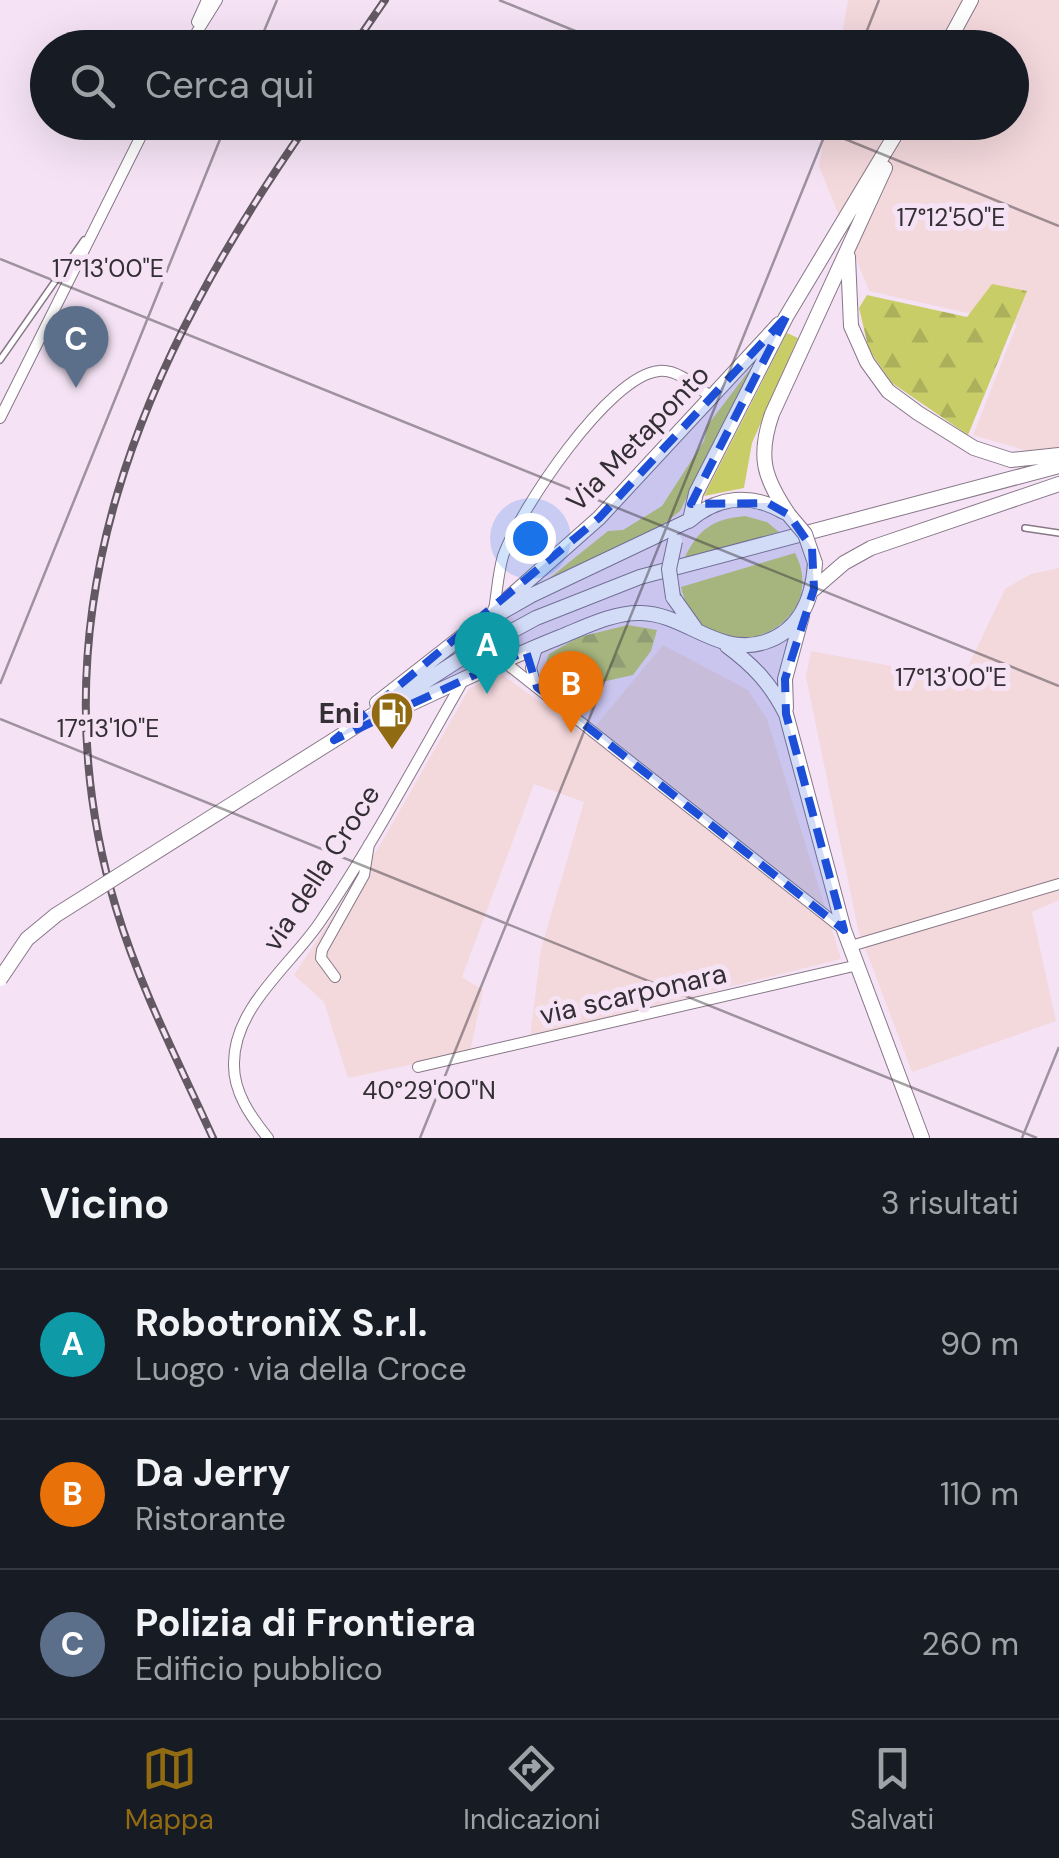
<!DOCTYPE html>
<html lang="it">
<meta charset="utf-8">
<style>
:root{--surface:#171b24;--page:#242831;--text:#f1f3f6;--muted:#9ea1a6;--line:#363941;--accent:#916b12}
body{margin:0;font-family:"DM Sans",sans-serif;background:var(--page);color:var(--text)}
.you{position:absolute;left:530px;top:538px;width:35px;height:35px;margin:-25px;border:8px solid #fff;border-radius:50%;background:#1a73e8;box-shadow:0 0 0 15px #1a73e833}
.badge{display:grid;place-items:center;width:65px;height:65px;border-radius:50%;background:var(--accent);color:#fff;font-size:32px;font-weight:700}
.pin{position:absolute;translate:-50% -82px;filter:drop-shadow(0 2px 5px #0008)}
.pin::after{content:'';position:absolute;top:52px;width:35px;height:30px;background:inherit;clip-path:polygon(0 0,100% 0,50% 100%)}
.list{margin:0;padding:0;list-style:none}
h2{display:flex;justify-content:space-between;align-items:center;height:130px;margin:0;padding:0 40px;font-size:42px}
h2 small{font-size:32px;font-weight:400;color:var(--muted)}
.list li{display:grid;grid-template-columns:65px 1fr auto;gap:30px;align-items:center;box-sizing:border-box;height:150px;padding:0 40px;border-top:2px solid var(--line)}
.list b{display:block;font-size:38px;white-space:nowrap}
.list p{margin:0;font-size:32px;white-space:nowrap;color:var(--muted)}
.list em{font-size:32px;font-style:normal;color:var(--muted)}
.icon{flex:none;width:55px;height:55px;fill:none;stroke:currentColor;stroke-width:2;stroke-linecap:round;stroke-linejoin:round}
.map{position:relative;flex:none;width:1059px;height:1138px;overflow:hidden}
.search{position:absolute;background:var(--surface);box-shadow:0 10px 40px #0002;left:30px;right:30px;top:30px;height:110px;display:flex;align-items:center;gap:25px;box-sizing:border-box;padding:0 35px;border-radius:55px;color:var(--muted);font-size:38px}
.sheet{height:580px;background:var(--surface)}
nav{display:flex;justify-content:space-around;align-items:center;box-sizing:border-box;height:140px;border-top:2px solid var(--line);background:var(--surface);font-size:28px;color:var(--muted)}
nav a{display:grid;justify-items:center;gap:5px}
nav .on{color:var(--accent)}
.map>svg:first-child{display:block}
</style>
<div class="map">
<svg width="1059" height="1138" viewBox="0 0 1059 1138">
<defs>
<pattern id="forest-firs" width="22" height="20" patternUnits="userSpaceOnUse" patternTransform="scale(2.5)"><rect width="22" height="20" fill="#c9cd68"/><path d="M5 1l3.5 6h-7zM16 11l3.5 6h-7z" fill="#adb05b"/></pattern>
</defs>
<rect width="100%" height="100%" fill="#f5e3f5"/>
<path fill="#f3d8dc" d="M848,0H1059V447L1034,453L973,435L1017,324L869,291L819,166L826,123L1012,122V48L840,47Z
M1059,568V900L1032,912L1056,1021L912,1072L858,929L806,677L811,651L962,679L1005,589L1031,574Z
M663,645L748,690L767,719L841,959L530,1037L541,949L584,802L534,784L462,977L483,990L470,1052L348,1078L324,1002L294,975L382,842L469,689L500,673L587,736Z"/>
<path fill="#c9cd68" d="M787,333L798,338L752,443L744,488L704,496Z
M754,364L680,511L660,527L541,585L608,531L623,530L662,506L704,441L707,426Z
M745,516L767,522L779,532L684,559C698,529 713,519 745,516Z
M795,553C835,630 702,683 681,587Z"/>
<path fill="url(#forest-firs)" d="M992,284L1027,291L968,435L892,383L869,350L859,308L867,295L967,317Z
M628,625L657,630L651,651L633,675L584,686L551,683L543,672L549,654L579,637Z"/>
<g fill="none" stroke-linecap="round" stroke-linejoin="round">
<g stroke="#877787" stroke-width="8">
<path id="lane" d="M0,360L84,240
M1025,528L1059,533"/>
</g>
<g stroke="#877787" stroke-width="12">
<path id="street" d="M197,22L207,0
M187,48L217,0
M0,418L148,122
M494,610C497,593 498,573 503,556C519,511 609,375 659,371C678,369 698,388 713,398
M503,661L843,929
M536,686L531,668L538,645
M851,946L1059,884
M335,977L321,958L322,950L364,875L369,844
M418,1067L858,965
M268,1138C251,1117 233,1092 234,1063C234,1007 291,965 320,922C371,847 418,759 464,679"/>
</g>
<g stroke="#877787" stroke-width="16">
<path id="secondary" d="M945,48L971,0
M848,257L851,326L867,362L888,391L918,413L974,448L1011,460L1059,455
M789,515C764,478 757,457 772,414L885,168
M689,521C718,496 751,493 784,512
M814,589L844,563L871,548L1059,484
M673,597L695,628
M495,610L599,518L779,324
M474,628L532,595L690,520L696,493L786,317L903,122
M727,646C754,666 770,683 786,714L844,930L922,1138
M377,703L478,624
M786,708L785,679L802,616
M384,716C443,689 500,661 560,637C585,627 614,612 641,613C686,614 718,657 765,642C801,630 813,597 815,563
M334,740L457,661L536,618L640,577L1059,466"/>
</g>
<use href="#lane" stroke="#fff" stroke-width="5"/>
<use href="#street" stroke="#fff" stroke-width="10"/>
<use href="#secondary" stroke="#fff" stroke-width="14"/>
<g stroke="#625963" stroke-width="8">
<path id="rail" d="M352,48L385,0
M213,1138C179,1063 140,988 116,908C28,615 143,359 309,122"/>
</g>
<use href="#rail" stroke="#f5e3f5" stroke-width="4" stroke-dasharray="11" stroke-linecap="butt"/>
<g stroke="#877787" stroke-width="16" stroke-linecap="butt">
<path id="secondary-bridge" d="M789,515L805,534L815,563
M673,597L669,569L675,541
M0,979L27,939L56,915L334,740"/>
</g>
<use href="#secondary-bridge" stroke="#fff" stroke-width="14"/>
</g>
<path fill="#1d4ed8" fill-opacity="0.2" stroke="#1d4ed8" stroke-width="8" stroke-dasharray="20 12" stroke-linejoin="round" d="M786,317L691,504L768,503L789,515L812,548L814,589L785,679L786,714L844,930L537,687L526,651L334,740L599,518Z"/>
<path fill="none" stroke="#342e35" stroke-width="2.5" stroke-opacity="0.45" d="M499,0L617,48M257,48L277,0M860,48L879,0M803,122L1059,226M0,259L1059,686M0,684L227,122M0,719L1037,1138M420,1138L830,122M1022,1138L1059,1047"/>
<defs>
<g id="fuel-pin" transform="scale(2.25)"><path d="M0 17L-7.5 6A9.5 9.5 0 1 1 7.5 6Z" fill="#916b12" stroke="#f5e3f5"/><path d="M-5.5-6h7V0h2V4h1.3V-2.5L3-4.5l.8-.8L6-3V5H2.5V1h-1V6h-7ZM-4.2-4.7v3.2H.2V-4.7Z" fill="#fff"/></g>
</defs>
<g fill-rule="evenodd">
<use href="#fuel-pin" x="392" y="713"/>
</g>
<g text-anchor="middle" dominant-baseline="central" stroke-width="10" stroke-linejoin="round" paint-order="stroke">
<g font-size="28" fill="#342e35" stroke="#f5e3f5">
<text transform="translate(638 438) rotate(-46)">Via Metaponto</text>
<text transform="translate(321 868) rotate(-57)">via della Croce</text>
<text transform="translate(633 994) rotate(-13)">via scarponara</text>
</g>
<g font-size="28" font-weight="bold" fill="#342e35" stroke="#f5e3f5" text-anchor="end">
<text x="360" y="713">Eni</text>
</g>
</g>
<g font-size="25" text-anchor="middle" fill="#342e35" stroke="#f5e3f5" stroke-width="10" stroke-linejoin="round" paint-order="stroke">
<text x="951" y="226">17°12'50"E</text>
<text x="108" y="277">17°13'00"E</text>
<text x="951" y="686">17°13'00"E</text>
<text x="108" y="737">17°13'10"E</text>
<text x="429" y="1099">40°29'00"N</text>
</g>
</svg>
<div class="you"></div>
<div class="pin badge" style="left:487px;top:694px;background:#0f9aa8">A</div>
<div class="pin badge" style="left:571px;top:733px;background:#e8710a">B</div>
<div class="pin badge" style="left:76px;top:388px;background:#5c6f8a">C</div>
<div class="search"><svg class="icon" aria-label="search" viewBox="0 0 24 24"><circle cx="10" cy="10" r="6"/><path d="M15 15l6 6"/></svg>Cerca qui</div>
</div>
<section class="sheet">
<h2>Vicino<small>3 risultati</small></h2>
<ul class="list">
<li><span class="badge" style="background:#0f9aa8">A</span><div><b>RobotroniX S.r.l.</b><p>Luogo · via della Croce</p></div><em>90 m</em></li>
<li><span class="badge" style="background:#e8710a">B</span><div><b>Da Jerry</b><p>Ristorante</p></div><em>110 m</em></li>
<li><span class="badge" style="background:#5c6f8a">C</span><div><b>Polizia di Frontiera</b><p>Edificio pubblico</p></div><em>260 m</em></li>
</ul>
</section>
<nav>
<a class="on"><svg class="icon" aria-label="map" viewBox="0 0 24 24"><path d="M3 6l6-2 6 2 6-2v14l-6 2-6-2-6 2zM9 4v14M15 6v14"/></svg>Mappa</a>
<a><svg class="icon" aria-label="directions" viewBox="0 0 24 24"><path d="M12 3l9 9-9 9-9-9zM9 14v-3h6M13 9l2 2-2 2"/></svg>Indicazioni</a>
<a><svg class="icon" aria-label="saved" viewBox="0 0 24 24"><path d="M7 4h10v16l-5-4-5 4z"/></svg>Salvati</a>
</nav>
